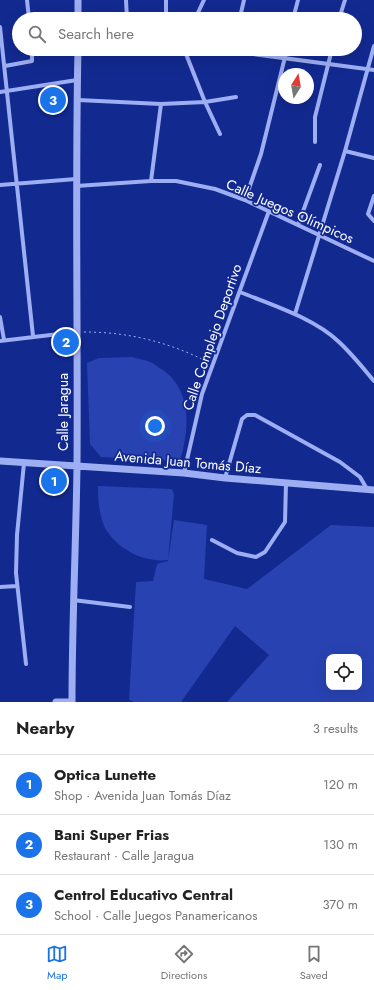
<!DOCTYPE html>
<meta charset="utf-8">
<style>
:root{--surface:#fff;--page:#f6f6f6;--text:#222;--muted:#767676;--line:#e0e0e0;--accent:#1a73e8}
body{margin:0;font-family:Jost,sans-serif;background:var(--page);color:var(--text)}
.controls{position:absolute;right:12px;bottom:12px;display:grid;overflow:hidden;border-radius:8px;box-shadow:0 4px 16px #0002}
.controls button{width:36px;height:36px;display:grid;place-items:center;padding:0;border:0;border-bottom:1px solid var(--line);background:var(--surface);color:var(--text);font:20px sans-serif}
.compass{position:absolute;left:278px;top:68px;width:36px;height:36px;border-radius:50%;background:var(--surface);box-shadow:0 4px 16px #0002;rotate:11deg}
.you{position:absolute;left:155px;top:426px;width:14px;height:14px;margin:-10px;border:3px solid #fff;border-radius:50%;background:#1a73e8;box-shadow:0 0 0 6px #1a73e833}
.badge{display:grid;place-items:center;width:26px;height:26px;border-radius:50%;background:var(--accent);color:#fff;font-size:13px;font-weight:700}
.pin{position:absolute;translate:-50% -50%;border:2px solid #fff;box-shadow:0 1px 4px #0006}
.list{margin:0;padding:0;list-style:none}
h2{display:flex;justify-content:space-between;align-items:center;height:52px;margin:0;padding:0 16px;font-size:17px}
h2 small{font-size:13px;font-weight:400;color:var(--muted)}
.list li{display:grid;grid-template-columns:26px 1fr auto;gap:12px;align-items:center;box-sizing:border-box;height:60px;padding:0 16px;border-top:1px solid var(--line)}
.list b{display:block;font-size:15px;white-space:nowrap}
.list p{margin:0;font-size:13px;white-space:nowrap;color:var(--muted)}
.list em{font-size:13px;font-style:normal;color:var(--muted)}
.icon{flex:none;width:22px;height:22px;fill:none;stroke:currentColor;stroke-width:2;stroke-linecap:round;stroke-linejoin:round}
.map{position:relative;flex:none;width:374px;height:702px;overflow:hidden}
.search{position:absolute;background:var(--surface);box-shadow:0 4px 16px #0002;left:12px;right:12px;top:12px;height:44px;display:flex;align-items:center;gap:10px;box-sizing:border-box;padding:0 14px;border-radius:22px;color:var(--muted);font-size:15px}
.sheet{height:232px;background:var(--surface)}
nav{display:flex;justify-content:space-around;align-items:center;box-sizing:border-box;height:56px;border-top:1px solid var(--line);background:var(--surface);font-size:11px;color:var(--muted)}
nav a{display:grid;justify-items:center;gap:2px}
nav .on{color:var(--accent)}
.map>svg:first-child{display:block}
</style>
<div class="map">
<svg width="374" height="702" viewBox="0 0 374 702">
<rect width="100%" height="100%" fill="#122990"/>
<path fill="#2842b1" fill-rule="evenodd" d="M132,357C138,359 144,359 150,362C155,364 159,368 163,370C193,392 189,430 180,461L101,457L90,444L87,363L99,358Z
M98,486L172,489L174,494L168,560C144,563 117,549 105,528C99,515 98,500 98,486Z
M174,520L207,525L204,579L247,589L331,525L374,527V702H227L269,655L235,626L181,702H134L129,700L136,582L153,581L157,564L168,561ZM329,657H359V687H329Z"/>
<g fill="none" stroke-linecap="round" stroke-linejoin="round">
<path stroke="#9daef2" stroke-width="1" stroke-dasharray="2 3" stroke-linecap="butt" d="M84,332C129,332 168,342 208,362"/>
<path stroke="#9daef2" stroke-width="4" d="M27,0L29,19
M126,0L127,19
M240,17L244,0
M166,19V0
M195,19L204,0
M293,19L298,0
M339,19L345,0
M0,27L33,336
M184,49L205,102L220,134
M234,49L253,54L374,70
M5,66L32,61V49
M0,92L77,80
M78,100L161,104L151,181
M161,104L205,102L236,97
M315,142V117L332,49
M345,151L374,158
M0,185L76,179
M76,186L151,181H176L215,189L245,200L374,261
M374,196L368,214L374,221
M245,200L261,154L287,49
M298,225L320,165
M240,292C272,305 314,318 339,342C352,354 363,368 374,381
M295,314L345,151L374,46
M0,317L4,340
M0,341L76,332
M24,463L17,535L16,573L26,664
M184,473L202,394L269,211
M225,478L242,419L247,415H255L340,462L360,477L367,489
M212,540L237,553L256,557L265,552L285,522L286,483
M0,587L17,586
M73,600L130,607"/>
<path stroke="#9daef2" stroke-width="7" d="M78,19V0
M0,461L184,473L225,478L374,490
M56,702H72C72,623 76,544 77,466C78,327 75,188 78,49"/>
</g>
<g text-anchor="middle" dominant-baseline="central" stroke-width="3.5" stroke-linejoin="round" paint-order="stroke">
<g font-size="14" fill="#fff" stroke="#122990">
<text transform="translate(290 211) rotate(24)">Calle Juegos Olímpicos</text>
<text transform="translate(212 337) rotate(-71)">Calle Complejo Deportivo</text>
<text transform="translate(63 412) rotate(-90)">Calle Jaragua</text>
<text transform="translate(188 462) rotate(5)">Avenida Juan Tomás Díaz</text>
</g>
</g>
</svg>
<div class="controls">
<button><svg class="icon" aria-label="locate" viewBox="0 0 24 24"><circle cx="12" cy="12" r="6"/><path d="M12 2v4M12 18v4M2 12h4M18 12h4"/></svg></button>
</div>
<svg class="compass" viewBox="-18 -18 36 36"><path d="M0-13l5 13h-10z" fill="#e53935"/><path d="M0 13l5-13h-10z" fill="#767676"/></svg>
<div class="you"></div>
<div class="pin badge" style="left:54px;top:481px">1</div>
<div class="pin badge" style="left:66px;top:342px">2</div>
<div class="pin badge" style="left:53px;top:100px">3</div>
<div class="search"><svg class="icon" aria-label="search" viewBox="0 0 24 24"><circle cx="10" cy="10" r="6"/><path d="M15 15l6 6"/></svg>Search here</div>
</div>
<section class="sheet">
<h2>Nearby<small>3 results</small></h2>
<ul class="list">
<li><span class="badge">1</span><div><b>Optica Lunette</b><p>Shop · Avenida Juan Tomás Díaz</p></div><em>120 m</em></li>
<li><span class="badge">2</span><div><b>Bani Super Frias</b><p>Restaurant · Calle Jaragua</p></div><em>130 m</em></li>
<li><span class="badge">3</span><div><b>Centrol Educativo Central</b><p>School · Calle Juegos Panamericanos</p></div><em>370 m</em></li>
</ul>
</section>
<nav>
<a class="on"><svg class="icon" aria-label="map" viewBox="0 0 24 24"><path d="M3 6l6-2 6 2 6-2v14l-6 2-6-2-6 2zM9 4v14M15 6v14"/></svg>Map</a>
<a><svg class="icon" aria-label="directions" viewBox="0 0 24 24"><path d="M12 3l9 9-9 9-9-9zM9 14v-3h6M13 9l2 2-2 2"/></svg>Directions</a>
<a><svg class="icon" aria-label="saved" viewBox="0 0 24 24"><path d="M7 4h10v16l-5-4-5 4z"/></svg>Saved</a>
</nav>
